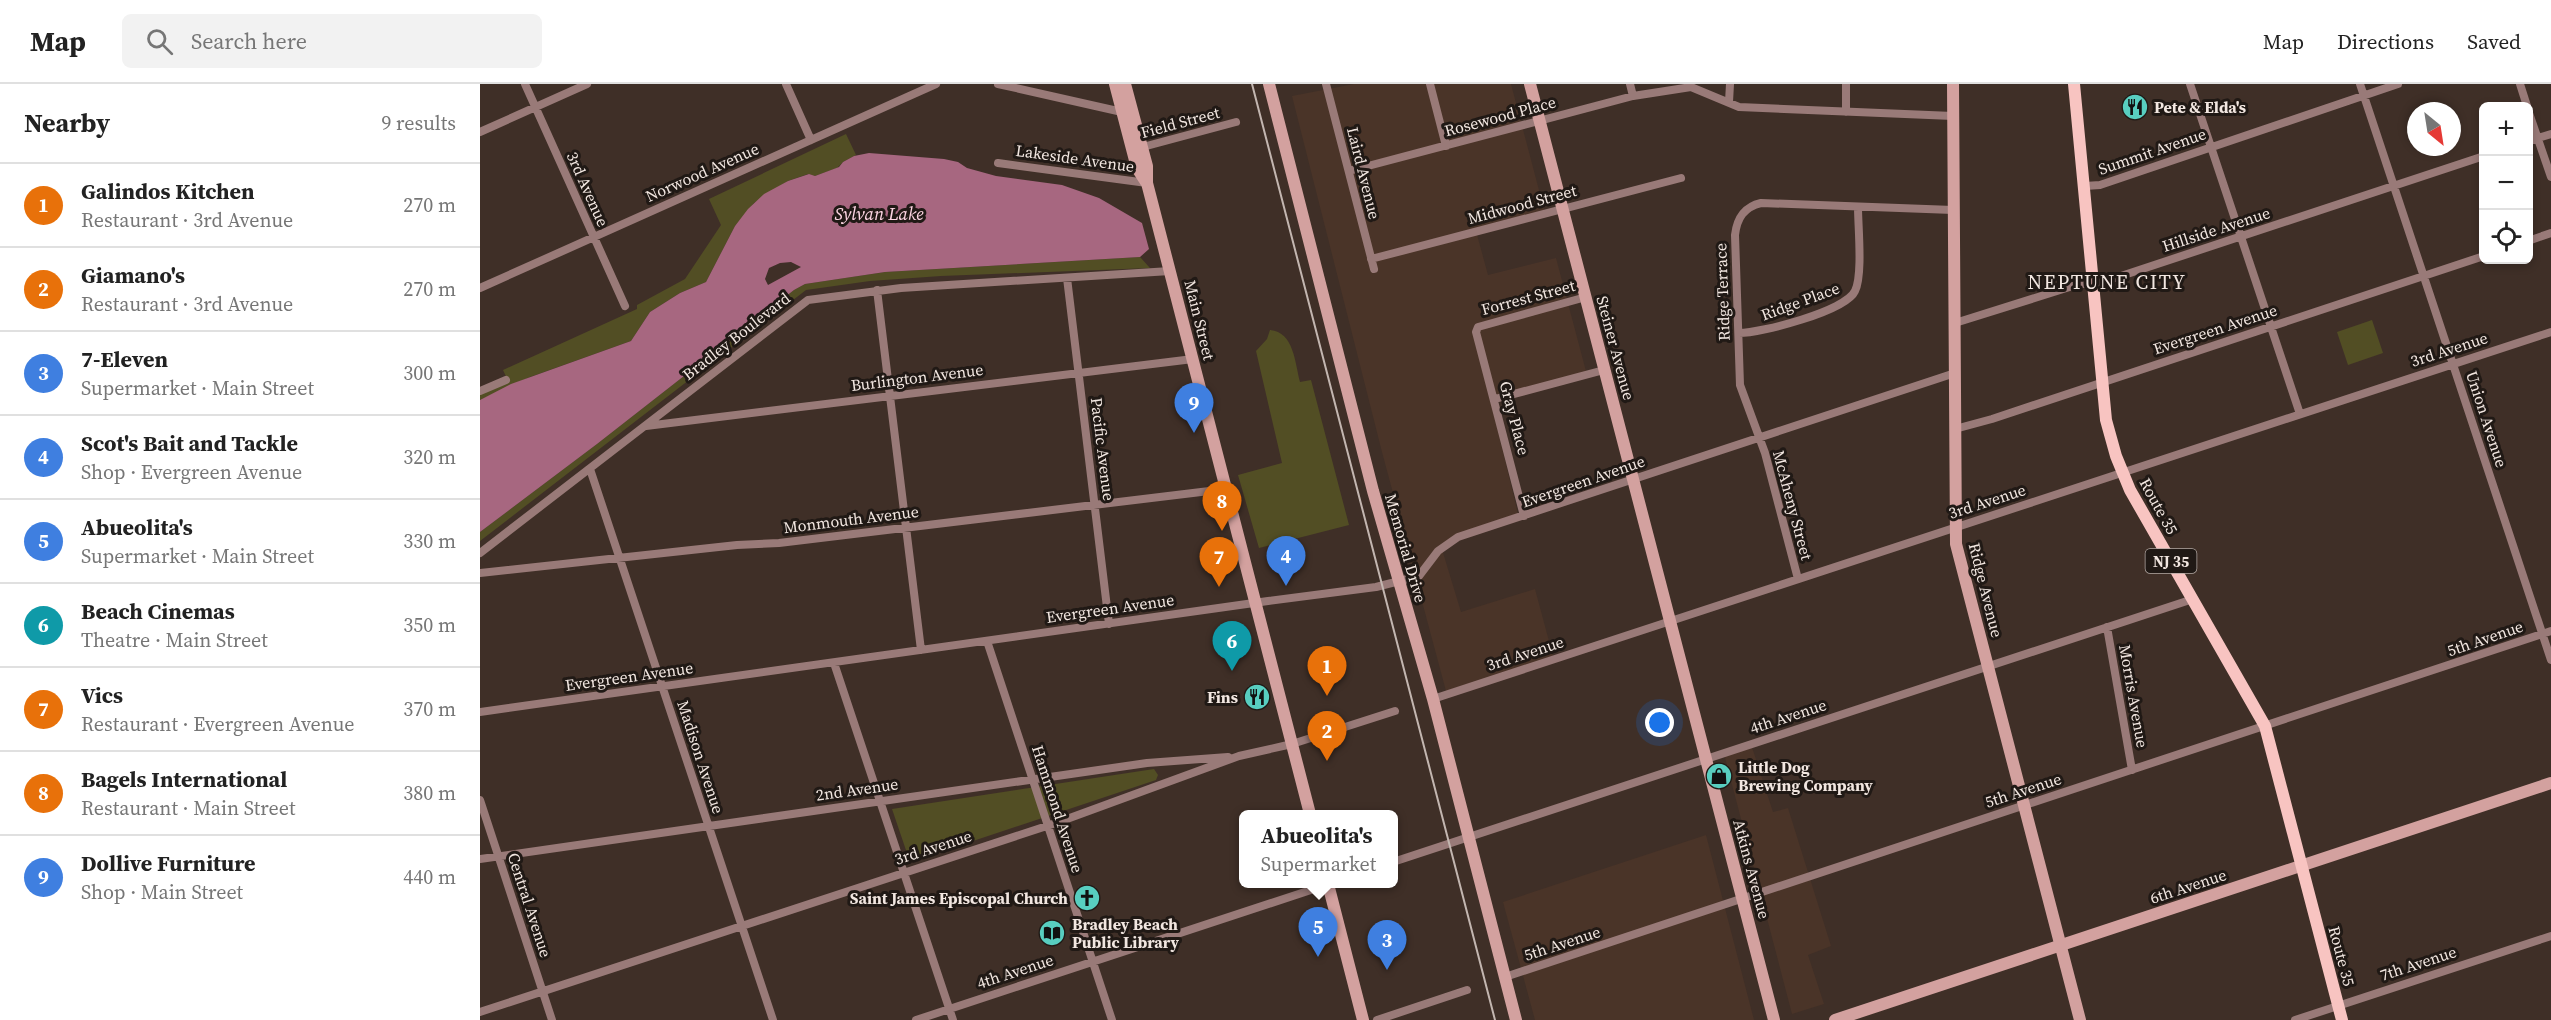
<!DOCTYPE html>
<meta charset="utf-8">
<style>
:root{--surface:#fff;--page:#f2f2f2;--text:#222;--muted:#767676;--line:#e0e0e0;--accent:#3a6f69}
body{margin:0;font-family:"Source Serif 4",serif;background:var(--page);color:var(--text)}
.controls{position:absolute;right:18px;top:18px;display:grid;overflow:hidden;border-radius:9px;box-shadow:0 3px 9px #0003}
.controls button{width:54px;height:54px;display:grid;place-items:center;padding:0;border:0;border-bottom:2px solid var(--line);background:var(--surface);color:var(--text);font:30px sans-serif}
.compass{position:absolute;left:1927px;top:18px;width:54px;height:54px;border-radius:50%;background:var(--surface);box-shadow:0 3px 9px #0003;rotate:150deg}
.you{position:absolute;left:1180px;top:639px;width:21px;height:21px;margin:-15px;border:4px solid #fff;border-radius:50%;background:#1a73e8;box-shadow:0 0 0 9px #1a73e833}
.badge{display:grid;place-items:center;width:39px;height:39px;border-radius:50%;background:var(--accent);color:#fff;font-size:20px;font-weight:700}
.pin{position:absolute;translate:-50% -50px;filter:drop-shadow(0 2px 3px #0008)}
.pin::after{content:'';position:absolute;top:32px;width:21px;height:18px;background:inherit;clip-path:polygon(0 0,100% 0,50% 100%)}
.popup{position:absolute;left:759px;top:726px;width:159px;height:78px;box-sizing:border-box;display:grid;place-content:center;border-radius:9px;background:var(--surface);filter:drop-shadow(0 2px 4px #0005);font-size:20px;white-space:nowrap;color:var(--muted)}
.popup b{font-size:22px;color:var(--text)}
.popup::after{content:'';position:absolute;left:50%;top:100%;margin-left:-12px;border:12px solid transparent;border-top-color:var(--surface)}
.list{margin:0;padding:0;list-style:none}
h2{display:flex;justify-content:space-between;align-items:center;height:78px;margin:0;padding:0 24px;font-size:26px}
h2 small{font-size:20px;font-weight:400;color:var(--muted)}
.list li{display:grid;grid-template-columns:39px 1fr auto;gap:18px;align-items:center;box-sizing:border-box;height:84px;padding:0 24px;border-top:2px solid var(--line)}
.list b{display:block;font-size:22px;white-space:nowrap}
.list p{margin:0;font-size:20px;white-space:nowrap;color:var(--muted)}
.list em{font-size:20px;font-style:normal;color:var(--muted)}
.icon{flex:none;width:33px;height:33px;fill:none;stroke:currentColor;stroke-width:2;stroke-linecap:round;stroke-linejoin:round}
.map{position:relative;flex:none;width:2071px;height:936px;overflow:hidden}
header{display:flex;align-items:center;gap:36px;box-sizing:border-box;height:84px;padding:0 30px;background:var(--surface);border-bottom:2px solid var(--line)}
header strong{font-size:28px}
nav{display:flex;gap:33px;margin-inline-start:auto;font-size:21px}
.search{width:420px;height:54px;background:var(--page);display:flex;align-items:center;gap:15px;box-sizing:border-box;padding:0 21px;border-radius:9px;color:var(--muted);font-size:22px}
main{display:flex}
aside{flex:1;background:var(--surface)}
.map>svg:first-child{display:block}
</style>
<header>
<strong>Map</strong>
<div class="search"><svg class="icon" aria-label="search" viewBox="0 0 24 24"><circle cx="10" cy="10" r="6"/><path d="M15 15l6 6"/></svg>Search here</div>
<nav><a>Map</a><a>Directions</a><a>Saved</a></nav>
</header>
<main>
<aside>
<h2>Nearby<small>9 results</small></h2>
<ul class="list">
<li><span class="badge" style="background:#e8710a">1</span><div><b>Galindos Kitchen</b><p>Restaurant · 3rd Avenue</p></div><em>270 m</em></li>
<li><span class="badge" style="background:#e8710a">2</span><div><b>Giamano's</b><p>Restaurant · 3rd Avenue</p></div><em>270 m</em></li>
<li><span class="badge" style="background:#3f7fe0">3</span><div><b>7-Eleven</b><p>Supermarket · Main Street</p></div><em>300 m</em></li>
<li><span class="badge" style="background:#3f7fe0">4</span><div><b>Scot's Bait and Tackle</b><p>Shop · Evergreen Avenue</p></div><em>320 m</em></li>
<li><span class="badge" style="background:#3f7fe0">5</span><div><b>Abueolita's</b><p>Supermarket · Main Street</p></div><em>330 m</em></li>
<li><span class="badge" style="background:#0f9aa8">6</span><div><b>Beach Cinemas</b><p>Theatre · Main Street</p></div><em>350 m</em></li>
<li><span class="badge" style="background:#e8710a">7</span><div><b>Vics</b><p>Restaurant · Evergreen Avenue</p></div><em>370 m</em></li>
<li><span class="badge" style="background:#e8710a">8</span><div><b>Bagels International</b><p>Restaurant · Main Street</p></div><em>380 m</em></li>
<li><span class="badge" style="background:#3f7fe0">9</span><div><b>Dollive Furniture</b><p>Shop · Main Street</p></div><em>440 m</em></li>
</ul>
</aside>
<div class="map">
<svg width="2071" height="936" viewBox="0 0 2071 936">
<rect width="100%" height="100%" fill="#3f2f27"/>
<path fill="#4a3428" d="M874,0H1031L1065,129L996,147L1008,191L1076,174L1107,291L1010,314L1038,430L961,462L981,528L1055,505L1073,572L966,607L902,368L812,12Z
M1270,657L1293,728L1308,724L1351,862L1328,871L1344,920L1312,930L1243,666Z
M1226,751L1274,936H1055L1023,818Z"/>
<path fill="#524e24" d="M366,50L376,71L363,78L357,84L335,92L328,90L308,97L274,119L255,142L226,198L200,209L170,228L151,257L50,293L0,316V310L28,297L23,286L157,225V221L205,195L241,141L229,115Z
M660,173L670,184L461,192L390,197L326,206L0,457V448L117,360L314,206L325,200L405,188Z
M1892,236L1903,269L1868,281L1857,248Z
M790,246C814,248 815,279 820,298L831,296L869,441L779,464L758,391L802,379L776,267L787,255Z
M674,685L678,691L676,696L430,778L412,725Z"/>
<path fill="#a76780" fill-rule="evenodd" d="M389,69L464,75L478,78L487,84L516,92L582,101L619,114L662,139L669,165L660,173L405,188L325,200L314,206L117,360L0,448V316L31,300L151,257L170,228L200,209L226,198L255,142L268,125L284,110L308,97L329,90L335,92L359,83L363,78L374,72ZM311,178L321,183L288,201L285,195L289,184L300,179Z"/>
<g fill="none" stroke-linecap="round" stroke-linejoin="round">
<path stroke="#997a78" stroke-width="8" d="M45,0L145,222
M306,0L331,56
M518,0L642,28
M846,0L894,185
M950,0L966,62
M1150,0L1153,12
M1366,0V28
M1710,0L1820,330
M1880,0L2071,576
M2040,0L2047,22
M1249,18L1250,0
M2048,26L2071,93
M0,48L107,0
M2048,57L2071,50
M659,64L756,38
M518,79L667,99
M869,87L1153,12L1211,3L1259,23L1473,32
M1605,102L1620,101L1918,0
M2048,157L2071,149
M891,175L1201,94
M587,194L629,540
M0,204L456,0
M397,206L441,566
M1475,239L1596,201L1629,196L2004,72
M1259,249C1281,249 1366,227 1375,207C1383,191 1378,143 1378,123
M0,307L26,296
M1015,315L1124,286
M166,342L713,275
M1475,345L1512,335L2004,172
M110,385L293,936
M1044,432L996,248L998,243L1106,213
M0,469L328,216L421,204L690,187
M0,489L257,461L299,459L746,405
M1318,495L1285,369L1260,301L1255,151C1257,134 1264,123 1281,119L1473,126
M1627,543L1652,686
M507,557L632,936
M354,579L473,936
M953,615L2071,248
M0,628L788,517L896,503L939,492L958,467L978,453L1475,289
M0,716L72,936
M0,775L667,679L748,673
M913,778L1713,515
M1025,893L2071,547
M0,928L576,739L759,672L812,660L915,627
M436,936L849,800
M897,936L987,906
M1815,936L2071,852"/>
<path stroke="#d3a19f" stroke-width="12" d="M635,0L657,84L666,98
M645,0L667,82V99L830,730
M789,0L893,407L953,615L1036,936
M1050,0L1294,936
M1473,0L1476,460L1600,936
M848,800L883,936
M1355,936L2071,699"/>
<path stroke="#f8c4c1" stroke-width="12" d="M1594,0L1626,336L1636,372L1650,406L1785,642L1862,936"/>
<path stroke="#c3b6b0" stroke-width="2" d="M772,0L1015,936"/>
</g>
<defs>
<g id="restaurant-disc" transform="scale(1.35)"><circle r="9.5" fill="#58cec0" stroke="#201915"/><path d="M-5-6h1v4h1v-4h1v4h1v-4h1v5L-1.5 .5V6h-2V.5L-5-1ZM5-6V6H3V1.5H1.5Q1.5-4 5-6Z" fill="#111"/></g>
<g id="shop-disc" transform="scale(1.35)"><circle r="9.5" fill="#58cec0" stroke="#201915"/><path d="M-5-2.5h2.3a2.7 3.5 0 0 1 5.4 0H5L5.5 6h-11ZM-1.5-2.5h3a1.5 2.3 0 0 0-3 0Z" fill="#111"/></g>
<g id="church-disc" transform="scale(1.35)"><circle r="9.5" fill="#58cec0" stroke="#201915"/><path d="M-1.2-6h2.4v3.5h3.3v2.4h-3.3V6h-2.4V-.1h-3.3v-2.4h3.3Z" fill="#111"/></g>
<g id="library-disc" transform="scale(1.35)"><circle r="9.5" fill="#58cec0" stroke="#201915"/><path d="M-6-4Q-3-5.5-.7-3.5V5Q-3 3-6 4ZM6-4Q3-5.5 .7-3.5V5Q3 3 6 4Z" fill="#111"/></g>
</defs>
<g fill-rule="evenodd">
<use href="#restaurant-disc" x="1655" y="23"/>
<use href="#restaurant-disc" x="777" y="613"/>
<use href="#shop-disc" x="1239" y="692"/>
<use href="#church-disc" x="607" y="814"/>
<use href="#library-disc" x="572" y="849"/>
</g>
<g text-anchor="middle" dominant-baseline="central" stroke-width="6" stroke-linejoin="round" paint-order="stroke">
<rect fill="#201915" stroke="#b3a9a4" stroke-width="1.5" x="1665.5" y="465" width="51" height="24" rx="4.5"/>
<g font-size="15" font-weight="bold" fill="#f2e7e1">
<text x="1691" y="477">NJ 35</text>
</g>
<g font-size="16" font-weight="bold" fill="#f2e7e1" stroke="#201915" text-anchor="start">
<text x="1674" y="23">Pete &amp; Elda's</text>
<text x="758" y="613" text-anchor="end">Fins</text>
<text x="1258" y="683">Little Dog<tspan x="1258" dy="18">Brewing Company</tspan></text>
<text x="588" y="814" text-anchor="end">Saint James Episcopal Church</text>
<text x="592" y="840">Bradley Beach<tspan x="592" dy="18">Public Library</tspan></text>
</g>
<g font-size="16" fill="#f2e7e1" stroke="#201915">
<text transform="translate(1020 32) rotate(-15)">Rosewood Place</text>
<text transform="translate(700 38) rotate(-15)">Field Street</text>
<text transform="translate(1672 67) rotate(-19)">Summit Avenue</text>
<text transform="translate(595 74) rotate(8)">Lakeside Avenue</text>
<text transform="translate(222 88) rotate(-24)">Norwood Avenue</text>
<text transform="translate(884 89) rotate(76)">Laird Avenue</text>
<text transform="translate(108 105) rotate(66)">3rd Avenue</text>
<text transform="translate(1042 120) rotate(-15)">Midwood Street</text>
<text transform="translate(1736 145) rotate(-18)">Hillside Avenue</text>
<text transform="translate(1242 208) rotate(-92)">Ridge Terrace</text>
<text transform="translate(1048 213) rotate(-15)">Forrest Street</text>
<text transform="translate(1320 217) rotate(-20)">Ridge Place</text>
<text transform="translate(720 236) rotate(76)">Main Street</text>
<text transform="translate(1735 245) rotate(-18)">Evergreen Avenue</text>
<text transform="translate(256 252) rotate(-38)">Bradley Boulevard</text>
<text transform="translate(1136 264) rotate(75)">Steiner Avenue</text>
<text transform="translate(1969 265) rotate(-18)">3rd Avenue</text>
<text transform="translate(437 293) rotate(-7)">Burlington Avenue</text>
<text transform="translate(1035 334) rotate(75)">Gray Place</text>
<text transform="translate(2007 335) rotate(72)">Union Avenue</text>
<text transform="translate(623 365) rotate(83)">Pacific Avenue</text>
<text transform="translate(1103 397) rotate(-19)">Evergreen Avenue</text>
<text transform="translate(1507 417) rotate(-18)">3rd Avenue</text>
<text transform="translate(1313 421) rotate(75)">McAheny Street</text>
<text transform="translate(1679 422) rotate(61)">Route 35</text>
<text transform="translate(371 435) rotate(-7)">Monmouth Avenue</text>
<text transform="translate(926 464) rotate(74)">Memorial Drive</text>
<text transform="translate(1506 506) rotate(76)">Ridge Avenue</text>
<text transform="translate(630 524) rotate(-8)">Evergreen Avenue</text>
<text transform="translate(2005 554) rotate(-19)">5th Avenue</text>
<text transform="translate(1045 569) rotate(-18)">3rd Avenue</text>
<text transform="translate(149 592) rotate(-8)">Evergreen Avenue</text>
<text transform="translate(1654 612) rotate(80)">Morris Avenue</text>
<text transform="translate(1308 632) rotate(-18)">4th Avenue</text>
<text transform="translate(221 673) rotate(72)">Madison Avenue</text>
<text transform="translate(377 705) rotate(-8)">2nd Avenue</text>
<text transform="translate(1543 706) rotate(-18)">5th Avenue</text>
<text transform="translate(578 725) rotate(72)">Hammond Avenue</text>
<text transform="translate(453 763) rotate(-18)">3rd Avenue</text>
<text transform="translate(1272 785) rotate(75)">Atkins Avenue</text>
<text transform="translate(1708 802) rotate(-18)">6th Avenue</text>
<text transform="translate(50 821) rotate(72)">Central Avenue</text>
<text transform="translate(1082 859) rotate(-18)">5th Avenue</text>
<text transform="translate(1862 872) rotate(75)">Route 35</text>
<text transform="translate(1938 879) rotate(-18)">7th Avenue</text>
<text transform="translate(535 887) rotate(-18)">4th Avenue</text>
</g>
<g font-size="18" font-style="italic" fill="#fed6e4" stroke="#201915">
<text x="399" y="129">Sylvan Lake</text>
</g>
<g font-size="20" letter-spacing="1.5" fill="#f2e7e1" stroke="#201915">
<text x="1627" y="198">NEPTUNE CITY</text>
</g>
</g>
</svg>
<div class="controls">
<button>+</button>
<button>−</button>
<button><svg class="icon" aria-label="locate" viewBox="0 0 24 24"><circle cx="12" cy="12" r="6"/><path d="M12 2v4M12 18v4M2 12h4M18 12h4"/></svg></button>
</div>
<svg class="compass" viewBox="-18 -18 36 36"><path d="M0-13l5 13h-10z" fill="#e53935"/><path d="M0 13l5-13h-10z" fill="#767676"/></svg>
<div class="you"></div>
<div class="pin badge" style="left:847px;top:612px;background:#e8710a">1</div>
<div class="pin badge" style="left:847px;top:677px;background:#e8710a">2</div>
<div class="pin badge" style="left:907px;top:886px;background:#3f7fe0">3</div>
<div class="pin badge" style="left:806px;top:502px;background:#3f7fe0">4</div>
<div class="pin badge" style="left:838px;top:873px;background:#3f7fe0">5</div>
<div class="popup"><b>Abueolita's</b>Supermarket</div>
<div class="pin badge" style="left:752px;top:587px;background:#0f9aa8">6</div>
<div class="pin badge" style="left:739px;top:503px;background:#e8710a">7</div>
<div class="pin badge" style="left:742px;top:447px;background:#e8710a">8</div>
<div class="pin badge" style="left:714px;top:349px;background:#3f7fe0">9</div>
</div>
</main>
